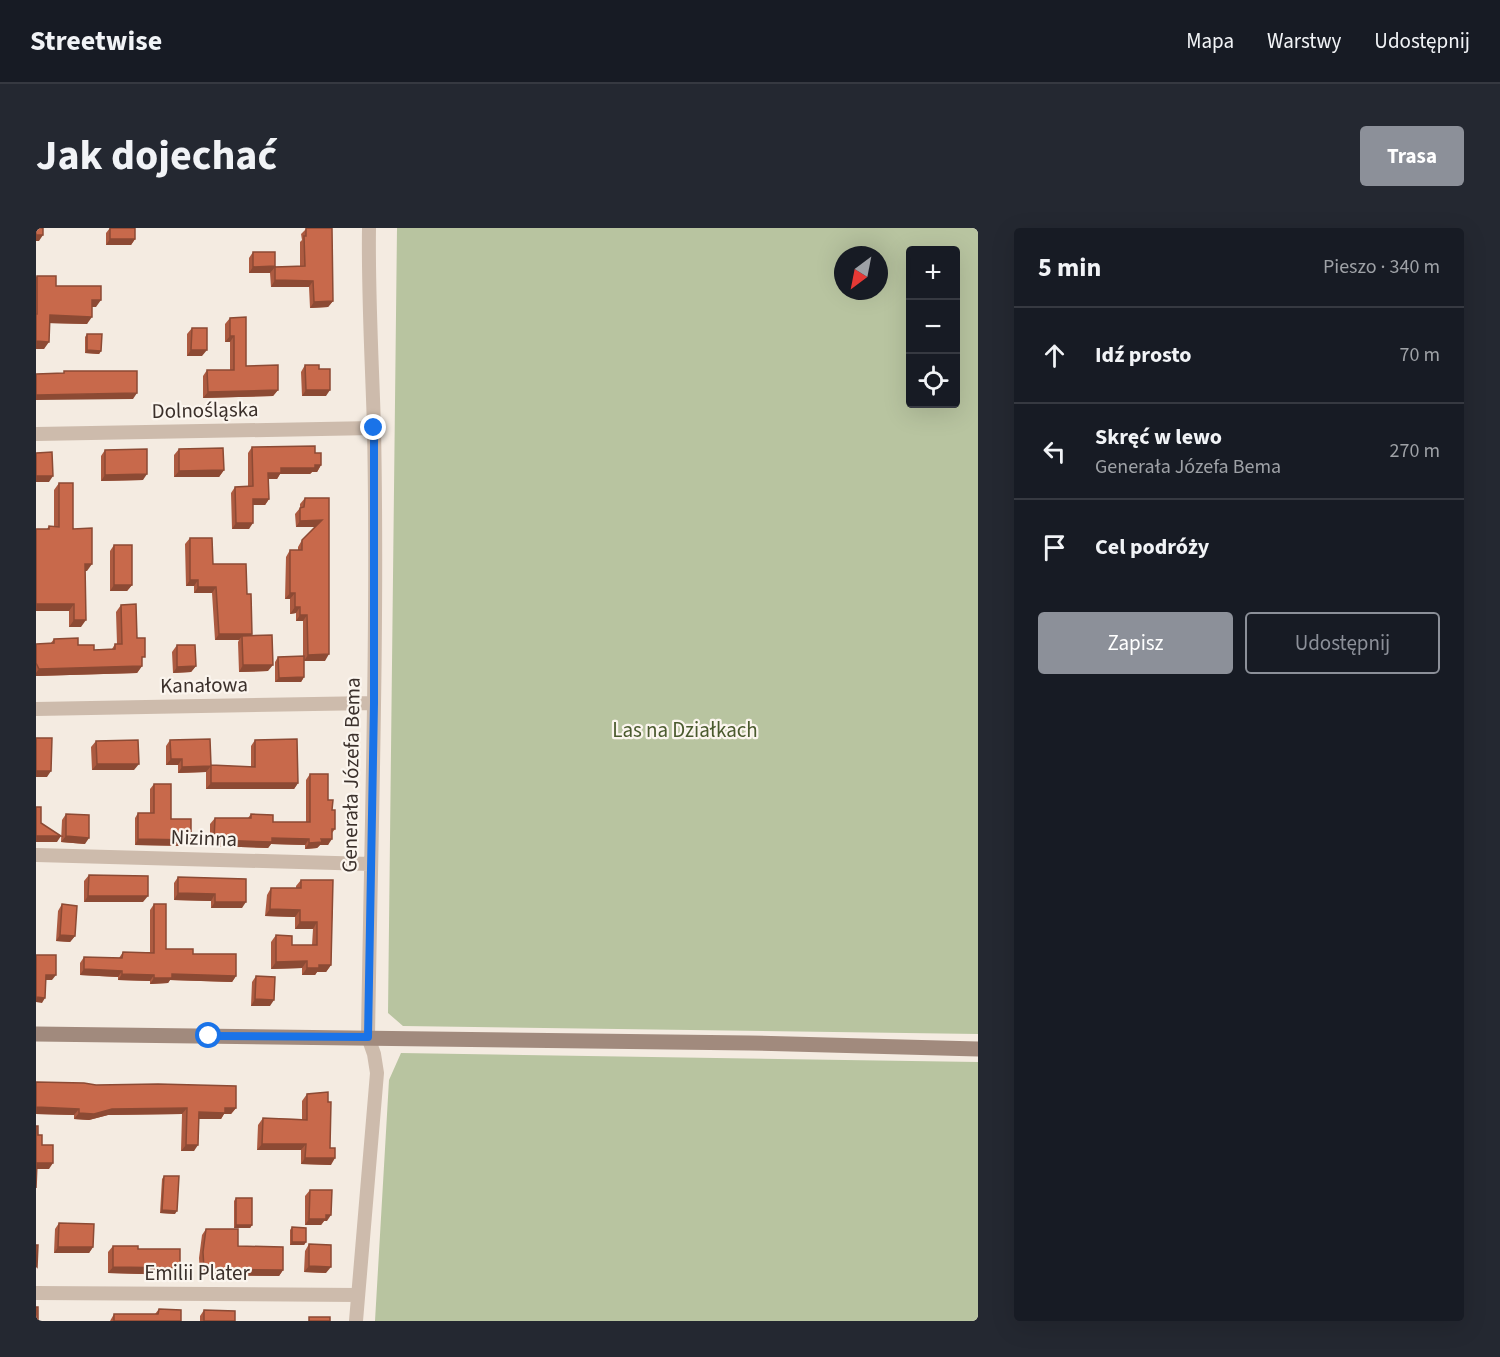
<!DOCTYPE html>
<html lang="pl">
<meta charset="utf-8">
<style>
:root{--surface:#171b24;--page:#242831;--text:#f1f3f6;--muted:#9ea1a6;--line:#363941;--accent:#8c9099}
body{margin:0;font-family:"Source Sans 3",sans-serif;background:var(--page);color:var(--text)}
.controls{position:absolute;right:18px;top:18px;display:grid;overflow:hidden;border-radius:6px;box-shadow:0 6px 24px #0002}
.controls button{width:54px;height:54px;display:grid;place-items:center;padding:0;border:0;border-bottom:2px solid var(--line);background:var(--surface);color:var(--text);font:30px sans-serif}
.compass{position:absolute;left:798px;top:18px;width:54px;height:54px;border-radius:50%;background:var(--surface);box-shadow:0 6px 24px #0002;rotate:212deg}
.stop{position:absolute;width:18px;height:18px;margin:-14px;border:4px solid #1a73e8;border-radius:50%;background:#fff}
.stop.end{background:#1a73e8;border-color:#fff;box-shadow:0 2px 6px #0008}
.list{margin:0;padding:0;list-style:none}
h2{display:flex;justify-content:space-between;align-items:center;height:78px;margin:0;padding:0 24px;font-size:26px}
h2 small{font-size:20px;font-weight:400;color:var(--muted)}
.list li{display:grid;grid-template-columns:39px 1fr auto;gap:18px;align-items:center;box-sizing:border-box;height:96px;padding:0 24px;border-top:2px solid var(--line)}
.list b{display:block;font-size:22px;white-space:nowrap}
.list p{margin:0;font-size:20px;white-space:nowrap;color:var(--muted)}
.list em{font-size:20px;font-style:normal;color:var(--muted)}
.actions{display:flex;gap:12px;padding:18px 24px}
.actions a{flex:1;padding:14px 0;border:2px solid var(--accent);border-radius:6px;text-align:center;font-size:21px;color:var(--accent)}
.actions .main{background:var(--accent);color:#fff}
.icon{flex:none;width:33px;height:33px;fill:none;stroke:currentColor;stroke-width:2;stroke-linecap:round;stroke-linejoin:round}
.map{position:relative;flex:none;width:942px;height:1093px;overflow:hidden;border-radius:6px}
header{display:flex;align-items:center;gap:36px;box-sizing:border-box;height:84px;padding:0 30px;background:var(--surface);border-bottom:2px solid var(--line)}
header strong{font-size:28px}
nav{display:flex;gap:33px;margin-inline-start:auto;font-size:21px}
.intro{display:flex;align-items:center;justify-content:space-between;box-sizing:border-box;height:144px;padding:0 36px}
h1{margin:0;font-size:42px}
.button{padding:15px 27px;border-radius:6px;background:var(--accent);color:#fff;font-size:21px;font-weight:700}
main{display:flex;gap:36px;padding:0 36px}
aside{flex:1;background:var(--surface);border-radius:6px;box-shadow:0 6px 24px #0002}
.map>svg:first-child{display:block}
</style>
<header>
<strong>Streetwise</strong>
<nav><a>Mapa</a><a>Warstwy</a><a>Udostępnij</a></nav>
</header>
<div class="intro"><h1>Jak dojechać</h1><a class="button">Trasa</a></div>
<main>
<div class="map">
<svg width="942" height="1093" viewBox="0 0 942 1093">
<rect width="100%" height="100%" fill="#f4ebe1"/>
<path fill="#b8c4a0" fill-rule="evenodd" d="M361,0H942V806L367,798L352,785ZM874,22H920V176H874ZM807,27H843V63H807Z
M365,825L942,834V1093H339L353,852Z"/>
<g fill="none" stroke-linecap="round" stroke-linejoin="round">
<path stroke="#cdbbac" stroke-width="14" d="M0,206L338,200
M0,481L337,475
M0,627L335,636
M0,1065L321,1067
M320,1093L341,845L338,826L332,809C335,606 342,403 338,200C336,133 332,67 333,0"/>
<path stroke="#a18a7d" stroke-width="15" d="M0,806L714,815L942,821"/>
</g>
<path fill="#ac5a40" d="M74,0H99V11L95,17H70V5Z
M270,1L297,73L292,79L274,80L273,59H235L234,45H213V30L217,24L239,39L264,38V14L266,12L265,6Z
M1,48L60,79H56L51,96L14,95L8,121H0V49Z
M194,90L210,138L242,162L237,168L167,170V148L171,142H194V114H189V96Z
M156,100L166,128H151V106Z
M51,106L65,123L63,126L49,125V109Z
M269,137L283,141L290,168H266L265,144Z
M216,219L279,225L285,237L281,244H276L274,246H244L241,251H232L233,271L229,277H217L213,301H196L195,265L199,259L212,258V225Z
M143,221L188,242L183,249H138V227Z
M69,222L107,252L65,253V228Z
M23,255L51,343H49L45,399H33V383H0V301H11L13,298L18,299V262Z
M269,270H293L289,433H268V449L265,454H239V434L242,429L267,428V393H260V385L254,386V371H249L250,329L254,322H262V319L266,312L280,299H260L259,286L264,280V276Z
M154,310L177,336L211,366L216,406L215,407L232,443L203,444L202,414L203,412H179L176,365H158V358H150L149,316Z
M78,317L96,357L91,363H74V323Z
M85,377L101,410L106,434V438L101,445L0,448V416H14L18,411L58,422L76,421L79,416H81L80,384Z
M141,417L160,438L155,444L137,445L136,424Z
M134,512L175,537L215,539V518L219,512L262,555L258,561H170V544L142,545V537H130V518Z
M60,513L98,542H56L55,519Z
M274,546L292,572L296,582L299,601L296,605L292,617H284L281,620L269,621V617L235,616L232,620L174,618V596L179,590H212L215,586L237,594H270V552Z
M118,556L135,591L155,612L151,618L99,617V590L102,585H114V561Z
M30,586L49,616L25,614L26,592Z
M53,647L107,674H48V653Z
M142,649L210,651L206,680H175V673L138,672V655Z
M265,652H297L295,737L290,744H281L279,747H266V740L235,741V714L240,707L256,717H276L277,701H259V689L229,688L231,667L235,660H260V658Z
M26,676L39,708L34,714L20,713L22,683Z
M118,676L130,721L157,726L200,748L196,754L134,752L132,755L114,756V753L82,752V749L44,747V735L48,729L83,730L87,724H114V682Z
M220,748L234,778H215L216,754Z
M0,854L200,880L195,886H188L185,891H163L158,923H145L146,886L72,887L53,892L38,891V887L0,886Z
M271,866L295,937L265,936V922H221L222,897L227,890L266,891V873Z
M128,948L139,986L124,985L126,951Z
M274,962L291,993H288L285,997H269V968Z
M200,970L216,997L214,1000H198V973Z
M23,995L57,1019L53,1025H18L19,1001Z
M256,999L270,1014L268,1017H254V1002Z
M170,1001L202,1018L247,1042L243,1048L164,1047L163,1030L166,1007Z
M273,1016L290,1045L268,1044L269,1023Z
M77,1018L102,1021L144,1040L140,1047L72,1045V1024Z
M123,1081L145,1093H74L78,1086H119Z
M168,1082L199,1093H164V1088Z"/>
<path fill="#8c4a34" d="M0,7H7L3,13H0Z
M74,11H99L95,17H70Z
M217,39H239L234,45H213Z
M239,52L277,53L273,59H235Z
M56,72H65L60,79H51Z
M297,73L292,79L274,80L278,74Z
M14,87L56,89L51,96L8,95Z
M194,108H198L194,114H189Z
M0,113L13,114L8,121H0Z
M51,122L65,123L63,126L49,125Z
M155,122H171L166,128H151Z
M242,162L237,168L167,170L172,164Z
M270,162H294L290,168H266Z
M101,165L97,171L0,172V167Z
M279,237H285L281,244H276L274,246H244L241,251H228L232,245L245,240Z
M188,242L183,249H138L143,243Z
M111,246L107,252L65,253L69,247Z
M0,248H17L13,254H0Z
M217,271H233L229,277H212Z
M286,292L281,299H260L264,293Z
M200,295H217L213,301H196Z
M49,336H56L51,343H44Z
M154,352H162L158,358H150Z
M78,357H96L91,363H74Z
M162,359H180L176,365H158Z
M254,365H259L254,371H249Z
M0,376H38L33,383H0Z
M259,379H264L260,385L254,386Z
M264,387H271L267,393H260Z
M38,392H50L45,399H33Z
M183,406H216L212,412L206,408L203,412H179Z
M293,426L289,433H268L272,427Z
M207,437H237L232,443L203,444Z
M106,438L101,445L0,448V445L3,441Z
M160,438L155,444L137,445L141,439Z
M268,449L265,454H239L243,450Z
M135,531H146L142,537H130Z
M61,536H103L98,542H56Z
M175,538L170,544L142,545L146,539Z
M0,543H15L11,549H0Z
M175,555H262L258,561H170Z
M0,608H25L21,614H0Z
M30,608L53,610L49,616L25,614Z
M236,610L273,611L269,617L235,616L232,620L174,618L178,612Z
M102,611L155,612L151,618L99,617Z
M285,611H296L292,617H284L281,620L269,621L273,615Z
M142,665L179,666L175,673L138,672Z
M52,668H112L107,674H48Z
M179,674H210L206,680H175Z
M234,681L264,682L259,689L229,688Z
M264,694H281L277,701H259Z
M24,707L39,708L34,714L20,713Z
M271,733L266,740L235,741L240,734Z
M283,737H295L290,744H281L279,747H266L271,740Z
M48,741L86,743L82,749L44,747Z
M86,746L118,747L114,753L82,752Z
M136,746L200,748L196,754L134,752L132,755L114,756L118,750Z
M10,747H20L16,752H6Z
M0,769L9,770L6,775L0,774Z
M219,771L238,772L234,778H215Z
M0,879L43,881L38,887L0,886Z
M151,880L146,886L72,887L53,892L38,891L43,885L76,881Z
M189,880H200L195,886H188L185,891H158L163,884Z
M226,916H270L265,922H221Z
M150,917H162L158,923H145Z
M269,930H299L295,937L265,936Z
M1,935H17L13,941H0Z
M126,982L141,983L139,986L124,985Z
M290,987H295L291,993H288L285,997H269L273,991Z
M200,997H216L214,1000H198Z
M256,1014H270L268,1017H254Z
M22,1019H57L53,1025H18Z
M273,1038L295,1039L290,1045L268,1044Z
M77,1039L144,1040L140,1047L72,1045Z
M168,1041L247,1042L243,1048L164,1047Z"/>
<path fill="#c8694b" stroke="#8c4a34" stroke-width="1.5" d="M0,0H7V7H0Z
M74,0H99V11H74Z
M270,0H296L297,73L278,74L277,53L239,52V39L269,38L268,8H270Z
M217,24H239V38L217,39Z
M1,48H20V58H65V72H56V89L14,87L13,114L0,113V86H1Z
M210,89V138L242,137V162L172,164L171,142H198V108H194V90Z
M156,100H171V122H155Z
M51,106H66L65,123L51,122Z
M269,137H283V141H294V162H270Z
M28,143H101V165L0,167V146L28,145Z
M279,218V225H285V237H279V240H245V245H232L233,271H217V295H200L199,259L217,258L216,219Z
M187,220L188,242L143,243V221Z
M111,221V246L69,247V222Z
M16,224L17,248H0V225Z
M23,255H37V301L56,300V336H49L50,392H38V376H0V301H13V298L23,299Z
M269,270H293V426L272,427L271,387H264V379H259V365H254V322H266V312L286,292L264,293V280L268,279Z
M154,310H176L177,336H210L211,366H215L216,406H183L180,359H162V352H154Z
M78,317H96V357H78Z
M100,376L101,410H109V429H106V438L3,441L0,435V416L18,415V411L42,410V417H58V422L79,421V416H86L85,377Z
M236,407L237,437H207L206,408Z
M141,417H159L160,438L141,439Z
M268,428V449L243,450L242,429Z
M0,510H16L15,543H0Z
M174,511L175,537L219,539V512L261,511L262,555H175V538L146,539V531H135L134,512Z
M102,512L103,536H61L60,513Z
M274,546H292V572H297L296,582H299V601H296V611H285L286,614L273,615V611L236,610V614L178,612L179,590H215V586L237,587V594H274Z
M118,556H135V591H155V612L102,611V585H118Z
M0,579H5V595L25,608H0Z
M30,586L53,587V610L30,608Z
M53,647L112,648V668H52Z
M142,649L210,651V674H179V666L142,665Z
M265,652H297L295,737H283V740H271V733L240,734V707L256,708V717H281V694H264V682L234,681L235,660H265Z
M26,676L41,678L39,708L24,707Z
M118,676H130V721H157V726H200V748L136,746V750H118V747L86,746V743L48,741V729L86,730L87,724L118,725Z
M0,727H20V747H10L9,770L0,769Z
M220,748L239,749L238,772L219,771Z
M0,854L48,855L60,857L122,856L200,858V880H189V885L163,884L162,917H150L151,880L76,881L58,886L43,885V881L0,879Z
M292,864V874H295L294,920H299V930H269L270,916H226L227,890L271,892V866Z
M0,898H2V907H6V917H17V935H1L0,960Z
M128,948H143L141,983L126,982Z
M274,962H296L295,987H290V991H273Z
M200,970H216V997H200Z
M23,995L58,996L57,1019H22Z
M256,999L270,1000V1014H256Z
M170,1001H202V1018L247,1019V1042L168,1041L167,1024Z
M273,1016L295,1017V1039L273,1038Z
M0,1017H2L1,1039L0,1038Z
M77,1018H102V1021H144V1040L77,1039Z
M0,1079H2V1093H0Z
M123,1081L145,1082V1093H78V1086H122Z
M168,1082L199,1083V1093H168Z
M273,1089H294V1093H273Z"/>
<g fill="none" stroke-linecap="round" stroke-linejoin="round">
<path stroke="#1a73e8" stroke-width="8" d="M173,808L332,809L338,475V200"/>
</g>
<g text-anchor="middle" dominant-baseline="central" stroke-width="4.5" stroke-linejoin="round" paint-order="stroke">
<g font-size="21" fill="#3b302b" stroke="#fbf5ee">
<text transform="translate(169 182) rotate(-1)">Dolnośląska</text>
<text transform="translate(168 457) rotate(-1)">Kanałowa</text>
<text transform="translate(315 547) rotate(-89)">Generała Józefa Bema</text>
<text transform="translate(168 610) rotate(2)">Nizinna</text>
<text x="161" y="1045">Emilii Plater</text>
</g>
<g font-size="21" fill="#4a5a2e" stroke="#fbf5ee">
<text x="649" y="502">Las na Działkach</text>
</g>
</g>
</svg>
<div class="controls">
<button>+</button>
<button>−</button>
<button><svg class="icon" aria-label="locate" viewBox="0 0 24 24"><circle cx="12" cy="12" r="6"/><path d="M12 2v4M12 18v4M2 12h4M18 12h4"/></svg></button>
</div>
<svg class="compass" viewBox="-18 -18 36 36"><path d="M0-13l5 13h-10z" fill="#e53935"/><path d="M0 13l5-13h-10z" fill="#9ea1a6"/></svg>
<div class="stop" style="left:173px;top:808px"></div>
<div class="stop end" style="left:338px;top:200px"></div>
</div>
<aside>
<h2>5 min<small>Pieszo · 340 m</small></h2>
<ul class="list">
<li><svg class="icon" aria-label="ahead" viewBox="0 0 24 24"><path d="M12 20V5M6 11l6-6 6 6"/></svg><div><b>Idź prosto</b></div><em>70 m</em></li>
<li><svg class="icon" aria-label="left" viewBox="0 0 24 24"><path d="M17 20v-9H6M10 6l-5 5 5 5"/></svg><div><b>Skręć w lewo</b><p>Generała Józefa Bema</p></div><em>270 m</em></li>
<li><svg class="icon" aria-label="arrive" viewBox="0 0 24 24"><path d="M6 21V4h12l-3 4 3 4H6"/></svg><div><b>Cel podróży</b></div></li>
</ul>
<div class="actions"><a class="main">Zapisz</a><a>Udostępnij</a></div>
</aside>
</main>
